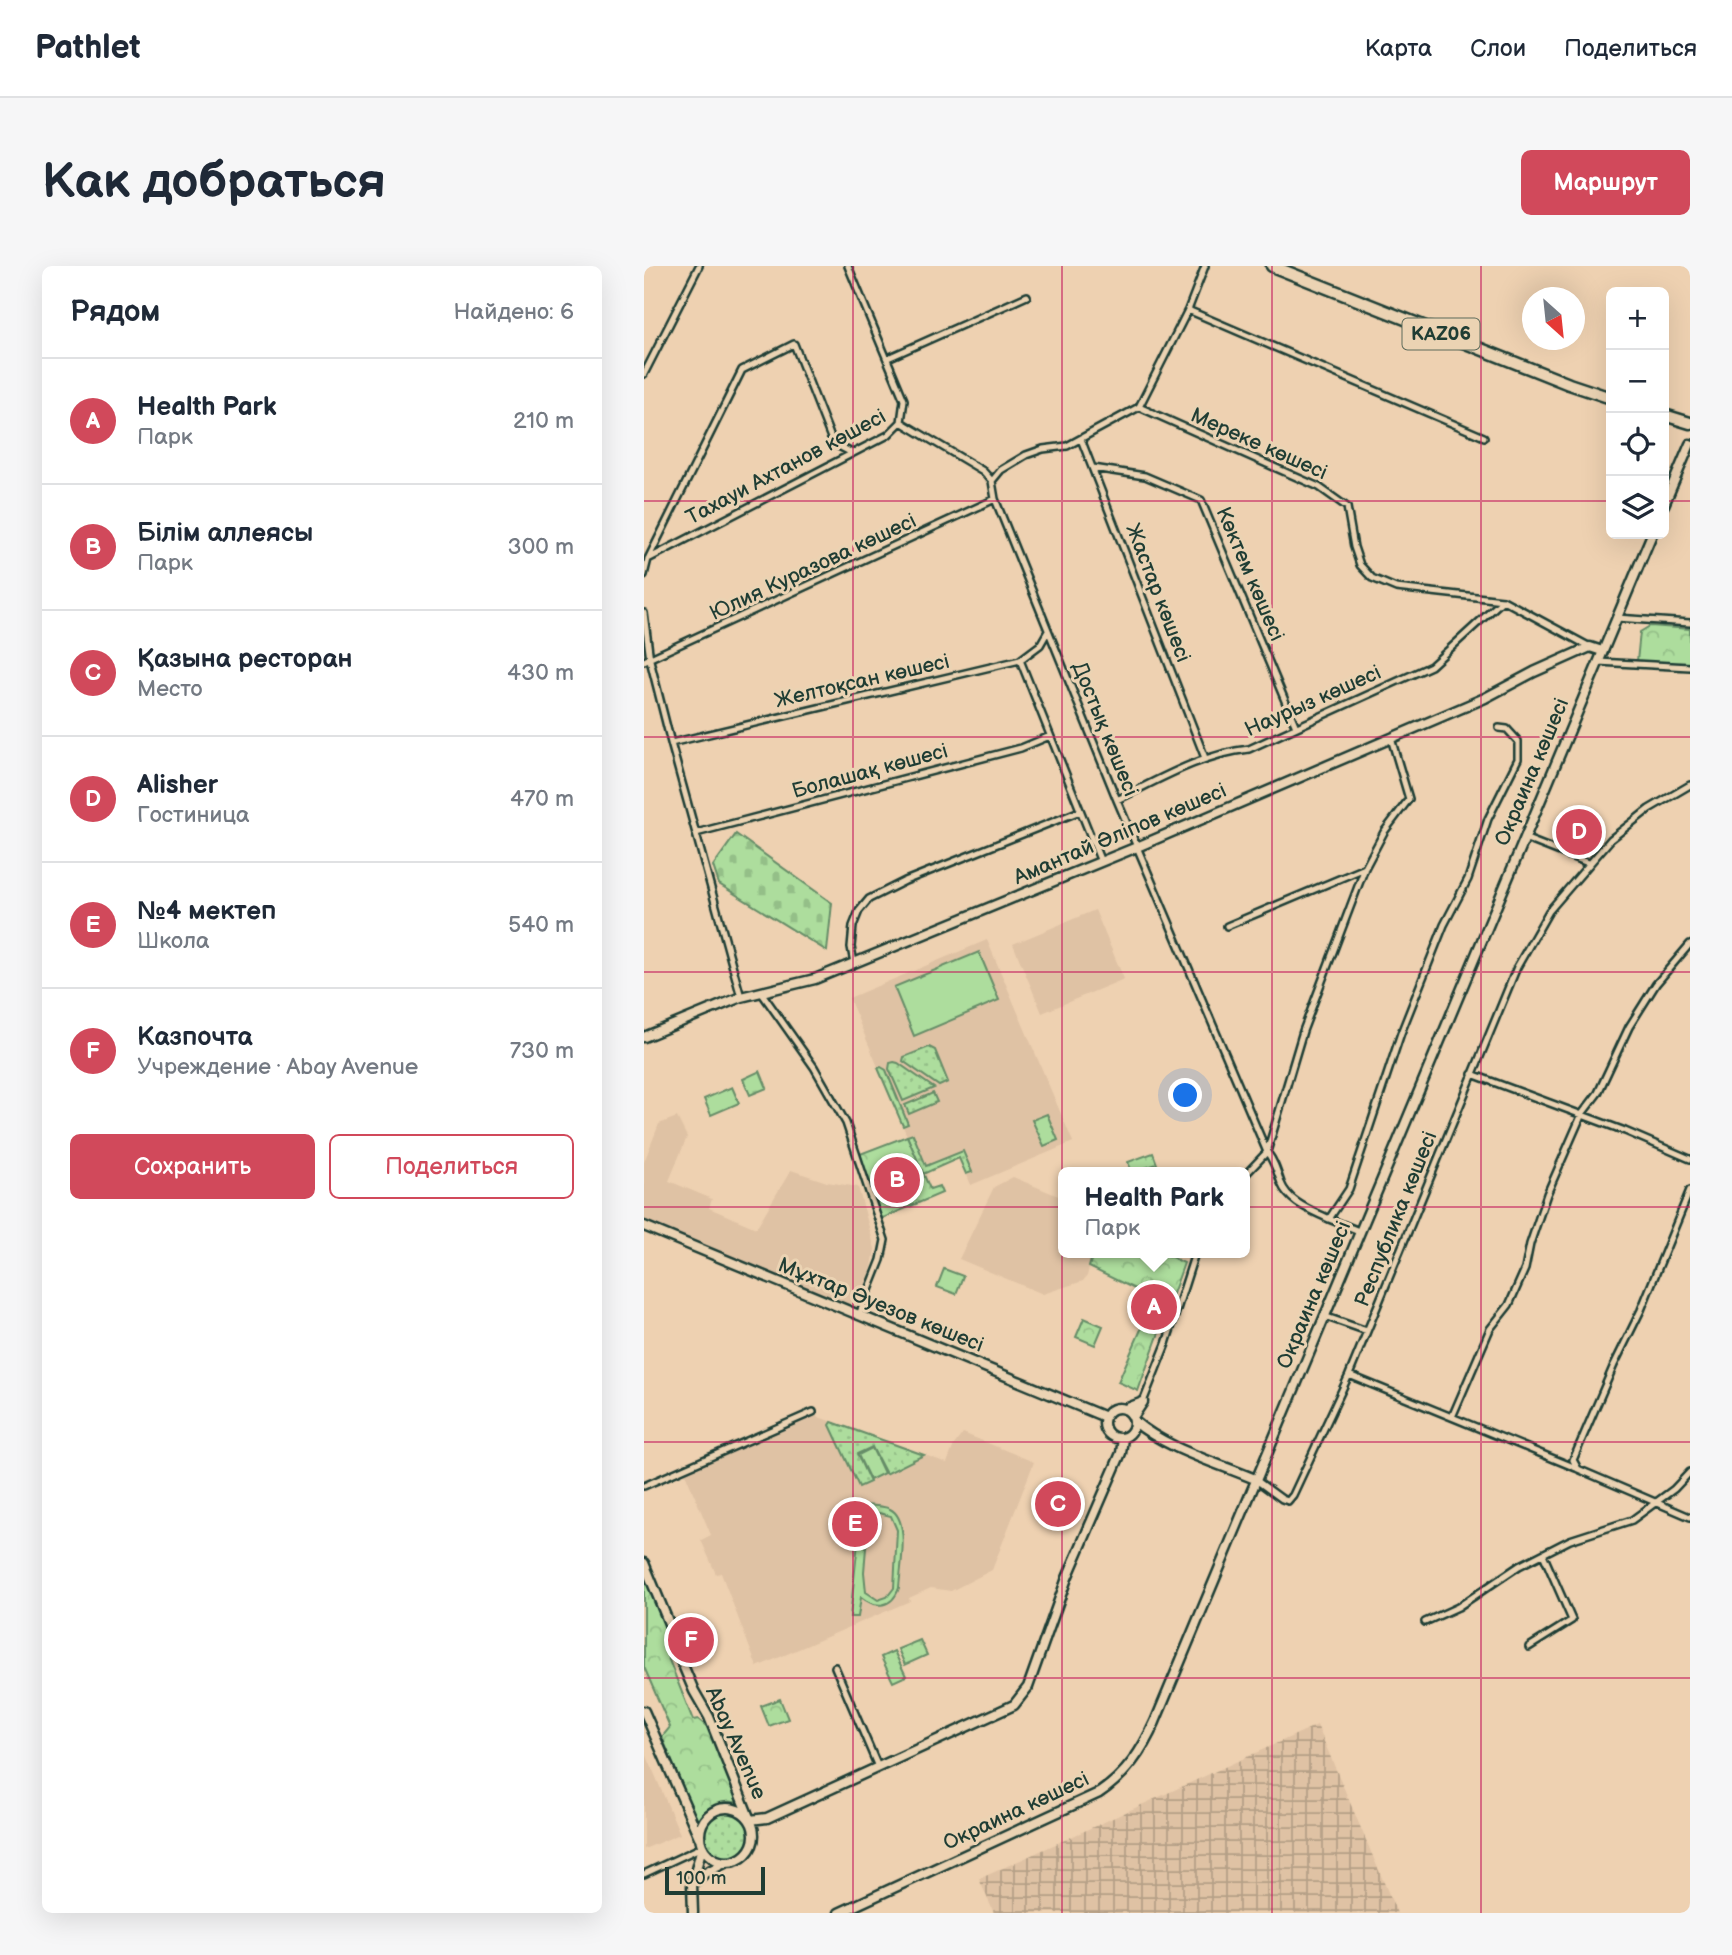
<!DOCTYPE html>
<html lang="ru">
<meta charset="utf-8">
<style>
:root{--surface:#fff;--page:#f6f6f7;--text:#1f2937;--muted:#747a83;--line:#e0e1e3;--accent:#d1495b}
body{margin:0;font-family:"Balsamiq Sans",sans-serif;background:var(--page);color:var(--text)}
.controls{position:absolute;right:21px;top:21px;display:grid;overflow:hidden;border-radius:10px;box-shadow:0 7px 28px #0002}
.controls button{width:63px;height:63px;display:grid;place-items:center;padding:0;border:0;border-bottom:2px solid var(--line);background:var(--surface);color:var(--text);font:35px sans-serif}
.compass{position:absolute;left:878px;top:21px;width:63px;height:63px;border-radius:50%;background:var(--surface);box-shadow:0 7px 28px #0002;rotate:153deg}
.scale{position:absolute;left:21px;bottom:18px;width:100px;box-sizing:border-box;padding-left:7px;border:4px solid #1f3d34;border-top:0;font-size:19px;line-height:24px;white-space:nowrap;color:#1f3d34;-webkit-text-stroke:5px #ebd3b3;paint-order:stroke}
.you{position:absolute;left:542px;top:830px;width:24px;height:24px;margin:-18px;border:5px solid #fff;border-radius:50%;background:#1a73e8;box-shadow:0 0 0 10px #1a73e833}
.badge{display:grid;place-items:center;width:46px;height:46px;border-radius:50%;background:var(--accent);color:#fff;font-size:23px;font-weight:700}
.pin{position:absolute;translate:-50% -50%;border:4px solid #fff;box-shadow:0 2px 7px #0006}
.popup{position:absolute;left:414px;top:901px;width:192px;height:91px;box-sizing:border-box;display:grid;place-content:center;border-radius:10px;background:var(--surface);filter:drop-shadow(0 2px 5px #0005);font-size:23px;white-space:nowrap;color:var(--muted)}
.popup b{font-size:26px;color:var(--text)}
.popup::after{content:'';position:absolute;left:50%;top:100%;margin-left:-14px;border:14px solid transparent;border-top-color:var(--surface)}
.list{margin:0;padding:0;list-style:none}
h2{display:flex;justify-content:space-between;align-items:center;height:91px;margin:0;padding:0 28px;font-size:30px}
h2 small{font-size:23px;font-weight:400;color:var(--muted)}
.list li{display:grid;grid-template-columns:46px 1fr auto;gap:21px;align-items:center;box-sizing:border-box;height:126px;padding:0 28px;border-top:2px solid var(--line)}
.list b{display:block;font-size:26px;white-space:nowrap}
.list p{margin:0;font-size:23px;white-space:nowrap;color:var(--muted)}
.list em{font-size:23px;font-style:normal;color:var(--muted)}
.actions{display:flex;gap:14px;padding:21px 28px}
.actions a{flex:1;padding:16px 0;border:2px solid var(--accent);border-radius:10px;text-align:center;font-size:24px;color:var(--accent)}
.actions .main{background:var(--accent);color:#fff}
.icon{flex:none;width:38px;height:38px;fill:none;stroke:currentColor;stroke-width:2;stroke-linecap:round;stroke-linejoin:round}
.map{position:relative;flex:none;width:1046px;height:1647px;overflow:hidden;border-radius:10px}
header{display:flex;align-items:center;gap:42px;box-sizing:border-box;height:98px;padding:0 35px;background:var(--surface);border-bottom:2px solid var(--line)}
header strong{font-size:33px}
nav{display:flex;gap:38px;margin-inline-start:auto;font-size:24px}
.intro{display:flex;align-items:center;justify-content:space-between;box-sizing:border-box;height:168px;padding:0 42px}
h1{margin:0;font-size:49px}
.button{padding:18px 32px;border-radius:10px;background:var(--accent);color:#fff;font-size:24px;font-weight:700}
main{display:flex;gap:42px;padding:0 42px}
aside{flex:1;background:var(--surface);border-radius:10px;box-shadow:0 7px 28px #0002}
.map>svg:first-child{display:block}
</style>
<header>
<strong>Pathlet</strong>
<nav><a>Карта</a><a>Слои</a><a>Поделиться</a></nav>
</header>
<div class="intro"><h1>Как добраться</h1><a class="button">Маршрут</a></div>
<main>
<aside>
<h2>Рядом<small>Найдено: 6</small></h2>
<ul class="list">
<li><span class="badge">A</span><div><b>Health Park</b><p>Парк</p></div><em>210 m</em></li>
<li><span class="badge">B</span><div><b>Білім аллеясы</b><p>Парк</p></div><em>300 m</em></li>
<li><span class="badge">C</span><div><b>Қазына ресторан</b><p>Место</p></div><em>430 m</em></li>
<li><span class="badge">D</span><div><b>Alisher</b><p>Гостиница</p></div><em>470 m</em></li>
<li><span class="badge">E</span><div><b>№4 мектеп</b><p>Школа</p></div><em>540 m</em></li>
<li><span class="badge">F</span><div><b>Казпочта</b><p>Учреждение · Abay Avenue</p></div><em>730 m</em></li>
</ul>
<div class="actions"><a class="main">Сохранить</a><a>Поделиться</a></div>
</aside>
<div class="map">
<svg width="1046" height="1647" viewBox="0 0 1046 1647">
<defs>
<pattern id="industrial-grid" width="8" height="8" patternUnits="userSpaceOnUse" patternTransform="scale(1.75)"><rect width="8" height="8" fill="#dfc2a4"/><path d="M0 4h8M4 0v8" fill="none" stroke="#b49f86"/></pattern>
<pattern id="grass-dots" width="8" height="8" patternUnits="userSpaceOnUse" patternTransform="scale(1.75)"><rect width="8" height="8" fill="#addd9d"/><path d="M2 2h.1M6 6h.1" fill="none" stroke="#94bf88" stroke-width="1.8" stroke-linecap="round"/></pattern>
<pattern id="cemetery-stones" width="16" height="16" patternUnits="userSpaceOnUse" patternTransform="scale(1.75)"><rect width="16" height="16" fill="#addd9d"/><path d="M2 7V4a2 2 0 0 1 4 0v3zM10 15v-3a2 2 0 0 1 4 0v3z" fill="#94bf88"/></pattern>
<pattern id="park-crowns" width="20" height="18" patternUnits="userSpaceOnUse" patternTransform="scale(1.75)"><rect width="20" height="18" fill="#addd9d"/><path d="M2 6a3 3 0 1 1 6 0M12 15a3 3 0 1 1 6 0" fill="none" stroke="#94bf88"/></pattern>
</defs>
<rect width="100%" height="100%" fill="#eed1b1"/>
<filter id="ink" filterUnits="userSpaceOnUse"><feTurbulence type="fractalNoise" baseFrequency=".0143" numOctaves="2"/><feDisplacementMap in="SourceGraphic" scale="14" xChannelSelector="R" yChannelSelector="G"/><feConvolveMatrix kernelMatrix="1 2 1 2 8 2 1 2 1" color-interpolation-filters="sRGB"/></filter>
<g filter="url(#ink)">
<path fill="#dfc2a4" d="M451,644L480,713L398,747L369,678Z
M343,674L429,876L327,919L316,892L279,908L205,732Z
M33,851L43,871L25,915L68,933L65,942L112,962L147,904L183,916L214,921L231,983L228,1001L213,1042L0,956V896L15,858Z
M369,911L419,932V987H449L443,1010L439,1015L399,1028L315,993L350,921Z
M172,1150L303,1197L310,1179L319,1167L390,1196L348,1304L307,1325L287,1322L265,1332L266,1335L113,1401L77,1307L72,1308L57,1274L67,1269L41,1207Z
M0,1483L36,1568L0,1583Z"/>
<path fill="url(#industrial-grid)" d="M673,1459L753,1647H350L335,1613Z"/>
<path fill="url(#grass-dots)" stroke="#668d68" stroke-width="2" d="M285,781L291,784L304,816L295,820L259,795L260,791Z
M250,796L254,797L290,822L259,835L245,803L246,797Z
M237,801L242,804L264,858L259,860L234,802Z
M289,827L293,836L265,848L261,839Z
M269,868L282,900L319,885L328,906L322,908L315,892L279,908L263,870Z
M188,1156L280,1189L242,1208L228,1181L213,1188L226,1216L215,1221L186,1159Z
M60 1569a23 23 0 1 1 46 0a23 23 0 1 1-46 0Z"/>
<path fill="url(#cemetery-stones)" stroke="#668d68" stroke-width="2" d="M92,568L188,637L183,685L75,618L69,600Z"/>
<path fill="url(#park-crowns)" stroke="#668d68" stroke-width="2" d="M1006,360L1046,363V400L993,395L996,366Z
M116,805L123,822L106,829L99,813Z
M263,870L286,923L295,920L298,927L239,952L236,951L216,888Z
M509,887L513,898L488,906L484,896Z
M449,987H519L540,997L494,1125L474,1116L505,1045L489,1038L493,1024L445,1001Z
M300,1003L319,1010L312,1028L293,1021Z
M440,1052L459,1060L451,1079L432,1071Z
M0,1309L24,1366L23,1389L49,1454L54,1453L67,1464L98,1538C80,1531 62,1539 53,1556L18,1471L26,1461L0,1401Z
M276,1374L283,1389L261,1399L254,1383Z
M136,1433L144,1453L125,1460L117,1440Z"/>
<path fill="#addd9d" stroke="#668d68" stroke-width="2" fill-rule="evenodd" d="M335,686L355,734L270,770L250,721Z
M88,821L95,837L67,849L60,833Z
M403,848L414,874L400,880L388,854Z
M228,1182L240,1207L226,1214L214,1189Z
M218,1239C227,1240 238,1239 246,1243C267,1253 256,1302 255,1322C248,1342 232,1343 217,1331L214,1351H206ZM235,1247L247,1250L253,1264L250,1322L243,1331L234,1334L222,1326L220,1306L224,1257Z
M250,1385L262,1410L249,1416L237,1391Z"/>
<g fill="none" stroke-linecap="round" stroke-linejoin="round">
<g stroke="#1f3d34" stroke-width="10">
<path id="street" d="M544,44L840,171
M244,92L383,30
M0,108L55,0
M495,141L544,44L561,0
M257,156L339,205L348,215L351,233L473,534L623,886C630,895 633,905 637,917C645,937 667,944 685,953
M437,173L561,492
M449,202L501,210L557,234L652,461
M348,215L357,204L382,189L399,183L423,180L495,141L675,221L703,241L710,281L716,299L728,312L752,322L859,334L946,381
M4,293L244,169L257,156L260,134L204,0
M0,309L4,293L98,104L150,78L189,177L208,187
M0,347L6,394L27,477L97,731
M972,352L1046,357
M376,394L457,596
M0,395L351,233
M954,396L1046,401
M27,477L376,394L396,379L404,365
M473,534C516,513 558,488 605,483L787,400L859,334
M52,567L377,482L406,470
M880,572L944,597
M583,660L721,602
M210,697L207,681L209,660L215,645L225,633L261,615L436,545
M117,726L170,801L202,857L241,974L237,994L215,1049
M828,808L981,865L1046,893
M601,909L623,886L659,765L721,602L740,566L765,533L747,472
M1046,924L997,1044L970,1099L929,1194L934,1203L1046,1251
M715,965L685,953L705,923L757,767L800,659L824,613L844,553L874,493V475L863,463L855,462
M680,1050L723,1065
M705,1109L932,1202
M499,1136L522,1078L551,987
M808,1151L846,1063L865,1039L881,1003L886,978L903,928L938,848L954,827L985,761L1012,718L1046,678
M612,1214L638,1233L644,1235L649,1229L705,1109L873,701L905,645L967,573L1005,543L1046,519
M0,1220L169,1146
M781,1356L814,1341L875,1300L926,1274L988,1254L1030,1223L1046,1206
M885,1381L928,1354L899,1288
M191,1401L234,1501
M0,1608L58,1581"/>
</g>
<g stroke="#1f3d34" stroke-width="13">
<path id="secondary" d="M1020,239L1046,178
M0,771L97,731L171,713L493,581L841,432L890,406L946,381L958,385
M0,960L461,1151
M460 1157a15 15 0 1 1 30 0a15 15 0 1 1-30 0Z
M481,1143L499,1136L489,1151
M490,1155C521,1182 573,1197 611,1213
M0,1297L26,1360L30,1378L50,1425L65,1451L106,1554L123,1552L370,1439L384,1421L423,1312L477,1187L479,1172
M0,1445L55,1571
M56 1569a27 27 0 1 1 54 0a27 27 0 1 1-54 0Z
M48,1618L61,1607L81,1597
M49,1647L48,1618L58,1581
M195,1647L455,1527C482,1509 498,1485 511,1456L1008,268"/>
</g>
<g stroke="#1f3d34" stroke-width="15">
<path id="highway" d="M628,0L925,118L967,132
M1020,149L1046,157"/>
</g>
<use href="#street" stroke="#ebd3b3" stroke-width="5"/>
<use href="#secondary" stroke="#ebd3b3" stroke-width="8"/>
<use href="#highway" stroke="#ebd3b3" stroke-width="10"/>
</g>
</g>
<path fill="none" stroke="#c2185b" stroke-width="2" stroke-opacity="0.55" d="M209,0V1647M418,0V1647M628,0V1647M837,0V1647M0,235H967M1020,235H1046M0,471H1046M0,706H1046M0,941H1046M0,1176H1046M0,1412H1046"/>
<g text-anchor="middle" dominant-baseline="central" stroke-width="6" stroke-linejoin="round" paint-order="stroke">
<rect fill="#ebd3b3" stroke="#5c6a5a" stroke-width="2" x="758.5" y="52.5" width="77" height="31" rx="5"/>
<g font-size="19" font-weight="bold" fill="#1f3d34">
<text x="797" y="68">KАZ06</text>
</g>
<g font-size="21" fill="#1f3d34" stroke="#ebd3b3">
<text transform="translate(615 178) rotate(24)">Мереке көшесі</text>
<text transform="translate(142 201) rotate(-28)">Тахауи Ахтанов көшесі</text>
<text transform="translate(169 301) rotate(-25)">Юлия Куразова көшесі</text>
<text transform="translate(606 308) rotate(67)">Көктем көшесі</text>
<text transform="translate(514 327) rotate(69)">Жастар көшесі</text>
<text transform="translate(218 415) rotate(-13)">Желтоқсан көшесі</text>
<text transform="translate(669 435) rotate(-24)">Наурыз көшесі</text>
<text transform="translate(461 463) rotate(68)">Достық көшесі</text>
<text transform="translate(226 505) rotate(-15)">Болашақ көшесі</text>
<text transform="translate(888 506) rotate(-67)">Окраина көшесі</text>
<text transform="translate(476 568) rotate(-23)">Амантай Әліпов көшесі</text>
<text transform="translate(752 953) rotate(-68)">Республика көшесі</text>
<text transform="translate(670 1029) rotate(-67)">Окраина көшесі</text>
<text transform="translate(237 1039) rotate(22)">Мұхтар Әуезов көшесі</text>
<text transform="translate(92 1477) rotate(66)">Abay Avenue</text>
<text transform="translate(372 1545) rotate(-25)">Окраина көшесі</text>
</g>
</g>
</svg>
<div class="controls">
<button>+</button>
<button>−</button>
<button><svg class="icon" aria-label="locate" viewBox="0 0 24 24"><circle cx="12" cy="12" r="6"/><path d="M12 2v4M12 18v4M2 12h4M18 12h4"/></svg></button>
<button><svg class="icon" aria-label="layers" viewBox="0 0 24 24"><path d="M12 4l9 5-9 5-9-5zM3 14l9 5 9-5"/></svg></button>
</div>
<svg class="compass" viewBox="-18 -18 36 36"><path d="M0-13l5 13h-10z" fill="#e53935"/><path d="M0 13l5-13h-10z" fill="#747a83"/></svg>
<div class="scale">100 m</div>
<div class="you"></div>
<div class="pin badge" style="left:510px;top:1041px">A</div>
<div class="popup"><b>Health Park</b>Парк</div>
<div class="pin badge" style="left:253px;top:914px">B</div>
<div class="pin badge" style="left:414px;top:1238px">C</div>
<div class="pin badge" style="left:935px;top:566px">D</div>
<div class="pin badge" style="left:211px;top:1258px">E</div>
<div class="pin badge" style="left:47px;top:1374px">F</div>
</div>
</main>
